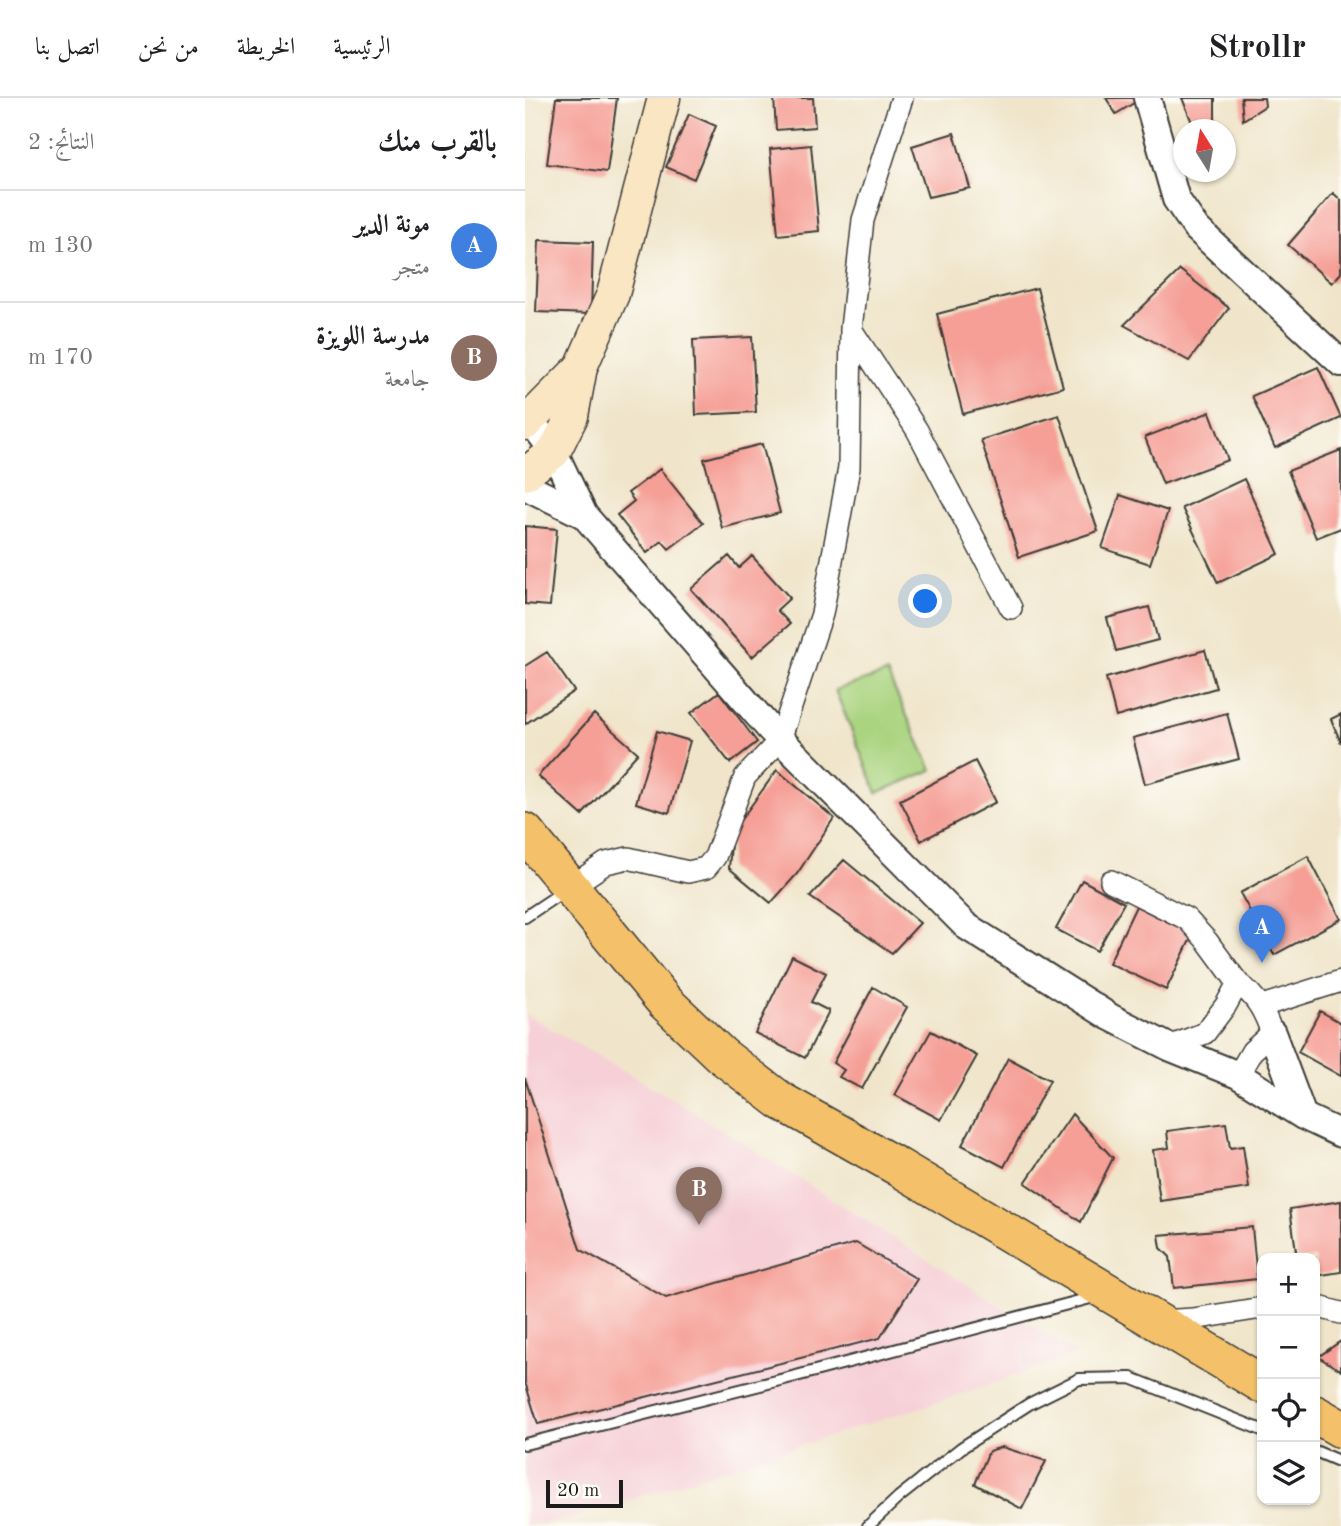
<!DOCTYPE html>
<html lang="ar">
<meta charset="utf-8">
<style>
:root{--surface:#fff;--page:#f6f6f6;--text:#202124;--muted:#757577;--line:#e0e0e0;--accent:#d1495b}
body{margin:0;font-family:"Old Standard TT",Amiri,serif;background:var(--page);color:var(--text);direction:rtl}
.controls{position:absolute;right:21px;bottom:21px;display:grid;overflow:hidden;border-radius:14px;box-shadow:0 2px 5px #0004}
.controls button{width:63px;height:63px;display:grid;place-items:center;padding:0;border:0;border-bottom:2px solid var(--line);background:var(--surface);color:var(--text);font:35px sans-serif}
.compass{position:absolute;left:648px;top:21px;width:63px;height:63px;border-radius:50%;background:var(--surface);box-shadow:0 2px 5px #0004;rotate:349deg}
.scale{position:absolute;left:21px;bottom:18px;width:77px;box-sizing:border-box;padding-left:7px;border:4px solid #1c1c1c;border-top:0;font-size:19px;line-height:24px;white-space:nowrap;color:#1c1c1c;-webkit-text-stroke:5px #fdfcf7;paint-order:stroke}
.you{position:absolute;left:401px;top:504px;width:24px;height:24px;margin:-18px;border:5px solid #fff;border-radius:50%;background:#1a73e8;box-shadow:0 0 0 10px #1a73e833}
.badge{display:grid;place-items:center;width:46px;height:46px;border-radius:50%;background:var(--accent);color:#fff;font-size:23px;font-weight:700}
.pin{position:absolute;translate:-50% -58px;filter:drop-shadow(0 2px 4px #0008)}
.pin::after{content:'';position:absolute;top:37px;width:24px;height:21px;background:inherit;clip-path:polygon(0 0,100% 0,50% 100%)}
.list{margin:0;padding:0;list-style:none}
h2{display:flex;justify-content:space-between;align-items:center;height:91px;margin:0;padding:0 28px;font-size:30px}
h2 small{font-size:23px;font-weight:400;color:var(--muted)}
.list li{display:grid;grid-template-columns:46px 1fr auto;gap:21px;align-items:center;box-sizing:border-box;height:112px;padding:0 28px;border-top:2px solid var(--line)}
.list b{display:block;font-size:26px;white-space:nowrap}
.list p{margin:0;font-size:23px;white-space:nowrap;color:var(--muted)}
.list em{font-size:23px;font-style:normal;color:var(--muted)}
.icon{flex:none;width:38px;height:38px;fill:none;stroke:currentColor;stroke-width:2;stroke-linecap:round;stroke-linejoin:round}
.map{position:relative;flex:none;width:816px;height:1428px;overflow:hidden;direction:ltr}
header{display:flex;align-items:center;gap:42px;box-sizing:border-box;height:98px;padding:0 35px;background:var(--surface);border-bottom:2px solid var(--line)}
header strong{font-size:33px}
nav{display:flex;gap:38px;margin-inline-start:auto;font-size:24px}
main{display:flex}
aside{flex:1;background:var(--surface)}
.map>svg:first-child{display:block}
</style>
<header>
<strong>Strollr</strong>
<nav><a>الرئيسية</a><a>الخريطة</a><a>من نحن</a><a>اتصل بنا</a></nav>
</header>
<main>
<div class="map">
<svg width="816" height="1428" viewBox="0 0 816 1428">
<rect width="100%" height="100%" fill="#fdfcf7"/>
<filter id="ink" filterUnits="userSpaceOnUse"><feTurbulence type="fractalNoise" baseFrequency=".0143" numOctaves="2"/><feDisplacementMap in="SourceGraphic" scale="14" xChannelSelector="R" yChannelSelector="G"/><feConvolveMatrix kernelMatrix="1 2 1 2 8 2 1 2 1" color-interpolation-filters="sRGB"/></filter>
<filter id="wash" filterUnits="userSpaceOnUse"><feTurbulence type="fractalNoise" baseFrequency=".00686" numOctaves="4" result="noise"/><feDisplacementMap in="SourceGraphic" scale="28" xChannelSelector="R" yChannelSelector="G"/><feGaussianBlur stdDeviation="1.57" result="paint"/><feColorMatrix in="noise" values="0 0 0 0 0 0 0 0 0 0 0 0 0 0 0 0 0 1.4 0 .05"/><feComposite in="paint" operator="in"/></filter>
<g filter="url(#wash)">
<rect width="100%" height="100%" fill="#f0e5ca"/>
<path fill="#f6cfd7" d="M0,916L143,998L552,1256L444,1294L43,1421L0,1428Z"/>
<path fill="#aad480" stroke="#63784e" stroke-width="2" d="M362,575L407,672L352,695L310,592Z"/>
<g id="blocks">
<path fill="#f59f96" d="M31,0H92L82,74L22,66Z
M249,0H288L290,29L251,32Z
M581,0H617L591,16Z
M657,0H690V32H670Z
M716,0H739L740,8L718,22Z
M164,16L191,28L169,81L141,69Z
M429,35L445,90L403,99L387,48Z
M286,47L294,133L253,137L245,51Z
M808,95L816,102V175L807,185L763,147Z
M14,142L68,144L66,216L11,214Z
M655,172L704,210L664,263L599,227Z
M512,190L538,289L438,316L412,216Z
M227,239L231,314L171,317L168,242Z
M793,269L816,320L750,350L727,298Z
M685,314L703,362L638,386L620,339Z
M534,317L573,433L494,459L456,342Z
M237,346L255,415L197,430L179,361Z
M816,352V430L791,440L763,373Z
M135,371L178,425L144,451L137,443L122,455L92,417L109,403L103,395Z
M719,381L754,456L693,485L657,410Z
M595,397L643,413L625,466L577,450Z
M0,428L32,431L25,508L0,506Z
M204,458L214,470L227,458L265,500L252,512L265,526L227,559L166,491Z
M624,509L633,542L591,553L582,520Z
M680,552L691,590L591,619L581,580Z
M22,554L49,593L0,626V568Z
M194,594L232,644L205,665L166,615Z
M702,615L714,661L620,686L608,640Z
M69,616L113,655L57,717L13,678Z
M816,616V645L806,621Z
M132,633L165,643L144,715L111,705Z
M450,663L471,704L396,743L375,702Z
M252,672L309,720L272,776L246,805L204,770L207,734Z
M783,758L816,821L749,857L715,795Z
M319,762L395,825L367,855L285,799Z
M557,782L599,805L572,853L531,831Z
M611,808L668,836L641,892L584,865Z
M267,858L301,875L286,904L304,913L280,960L230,935Z
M348,889L382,909L337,991L314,979L319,972L308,965Z
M795,913L816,925V978L773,954Z
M406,933L452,958L416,1022L370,997Z
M483,960L525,982L479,1069L437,1047Z
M0,980L55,1151L141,1200L331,1145L392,1181L355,1240L13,1326L0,1284Z
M547,1016L588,1060L556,1124L500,1085Z
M701,1025L705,1050L718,1048L724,1090L635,1103L628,1052L644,1050L642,1033Z
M816,1103V1174L790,1178V1160H772L765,1111Z
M727,1129L732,1181L649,1190L645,1159L636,1150L634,1137Z
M816,1243V1272L793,1259Z
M477,1349L521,1363L497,1411L450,1386L464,1353Z"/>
</g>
</g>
<g filter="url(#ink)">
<use href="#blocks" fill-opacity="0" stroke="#3c3a36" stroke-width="2"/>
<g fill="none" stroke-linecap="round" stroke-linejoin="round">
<g stroke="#3c3a36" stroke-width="14">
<path id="service" d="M0,819L42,791
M0,1346L271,1278L573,1198
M790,1353L816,1364
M343,1428L374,1399L436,1350L504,1306L554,1281L606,1280L737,1332"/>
</g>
<g stroke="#3c3a36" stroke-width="24">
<path id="minor" d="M326,231L392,332L486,510
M586,783L662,821L682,843L713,885
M44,790L81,765L103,760L163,774L181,770L190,759L220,679L255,642L297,516L324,370L326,231L338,122L377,0
M737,908L816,883
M644,949L680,935L701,907L713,885C732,899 739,913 747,935L727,953L713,977
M790,1208L816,1215
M635,1223L668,1221L737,1210"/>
</g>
<g stroke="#3c3a36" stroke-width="30">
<path id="tertiary" d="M622,0L651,101L671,130L816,265
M6,323L29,354L59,417L244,630L441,828L585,919L644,949L713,977L778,1018L816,1036
M0,388L59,417
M747,935L778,1018"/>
</g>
<g stroke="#3c3a36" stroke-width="35">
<path id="secondary" d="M0,326L56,269
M0,376L29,354L47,318L56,269L88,196L139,0"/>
</g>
<g stroke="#3c3a36" stroke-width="40">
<path id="trunk" d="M0,734L140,904L196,957L256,1003L373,1069L737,1286
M790,1316L816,1331"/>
</g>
<use href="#service" stroke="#fff" stroke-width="10"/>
<use href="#minor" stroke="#fff" stroke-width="21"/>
<use href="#tertiary" stroke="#fff" stroke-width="26"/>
<use href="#secondary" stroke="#fbe6c4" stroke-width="32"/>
<use href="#trunk" stroke="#f4c16b" stroke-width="37"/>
</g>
</g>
</svg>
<div class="controls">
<button>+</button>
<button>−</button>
<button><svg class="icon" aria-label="locate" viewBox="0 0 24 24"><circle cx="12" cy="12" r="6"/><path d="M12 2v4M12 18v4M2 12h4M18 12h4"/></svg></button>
<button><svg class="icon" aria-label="layers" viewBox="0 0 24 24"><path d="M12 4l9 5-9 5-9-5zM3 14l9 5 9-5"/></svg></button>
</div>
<svg class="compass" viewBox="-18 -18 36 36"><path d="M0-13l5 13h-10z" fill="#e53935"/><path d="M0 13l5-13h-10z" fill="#757577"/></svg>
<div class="scale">20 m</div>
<div class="you"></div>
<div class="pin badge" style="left:737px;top:865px;background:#3f7fe0">A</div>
<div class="pin badge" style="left:174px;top:1127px;background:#8d6e63">B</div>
</div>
<aside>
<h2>بالقرب منك<small>النتائج: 2</small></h2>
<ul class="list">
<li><span class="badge" style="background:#3f7fe0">A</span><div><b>مونة الدير</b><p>متجر</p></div><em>130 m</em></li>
<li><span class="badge" style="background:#8d6e63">B</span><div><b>مدرسة اللويزة</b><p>جامعة</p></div><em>170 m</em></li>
</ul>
</aside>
</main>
